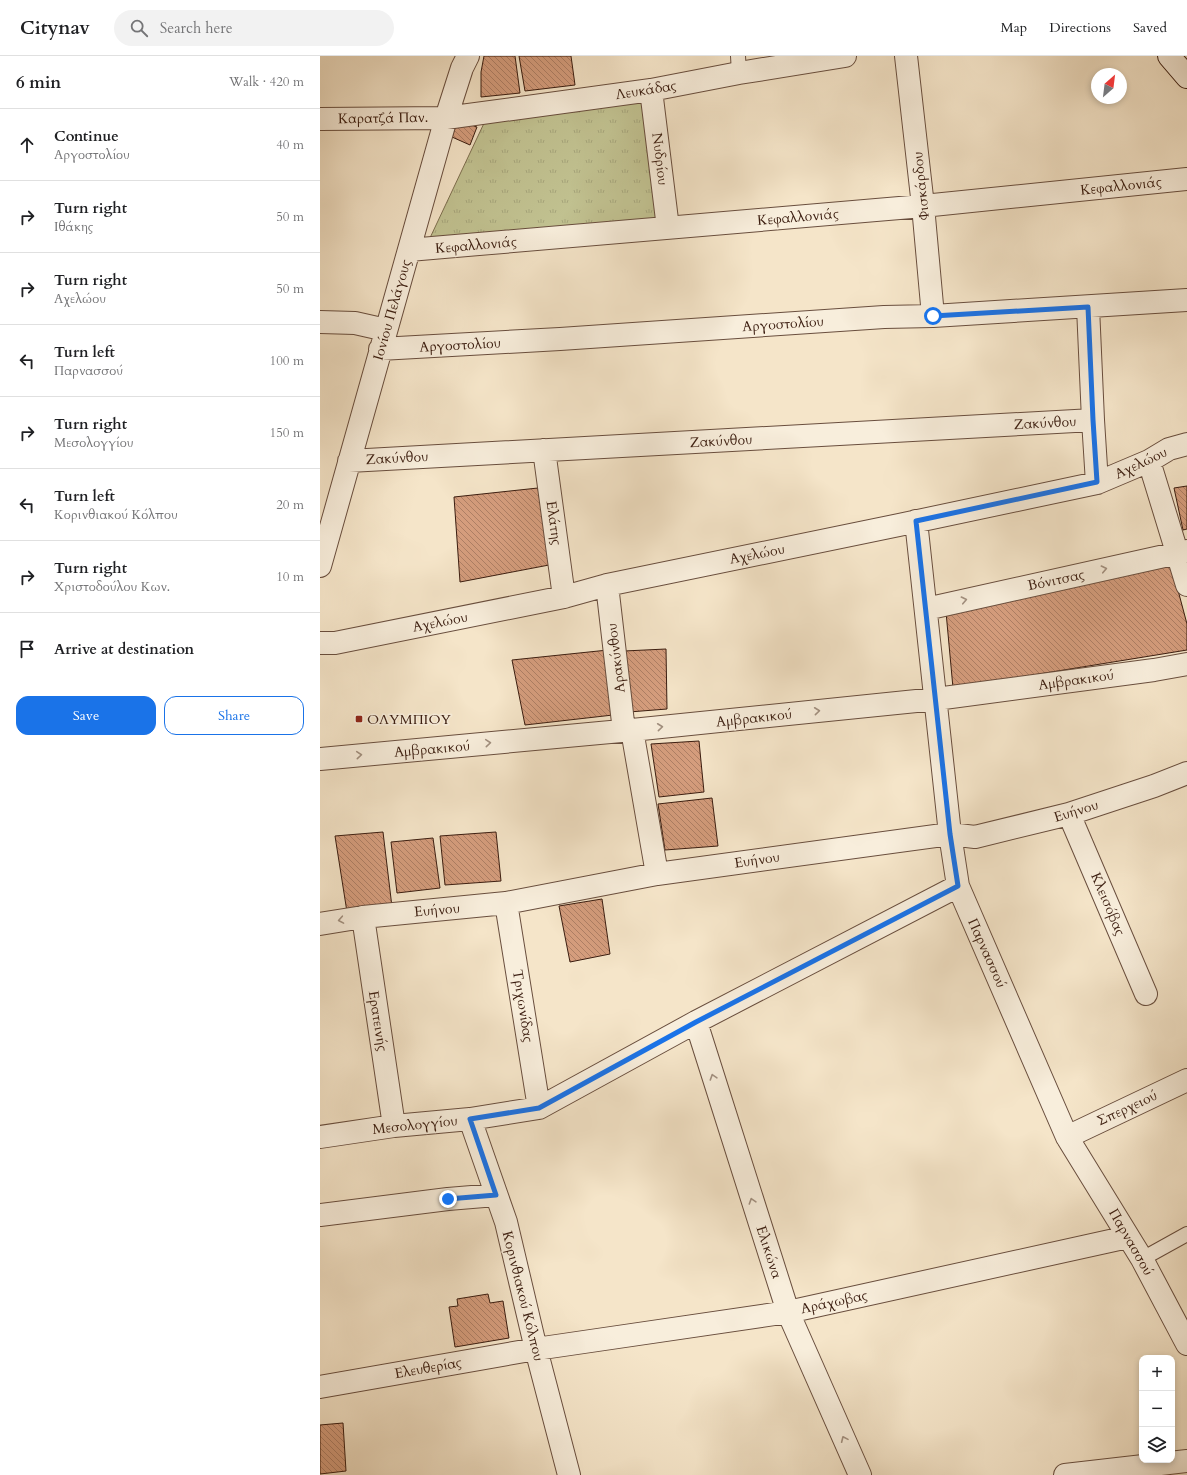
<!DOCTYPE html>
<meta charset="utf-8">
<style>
:root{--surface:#fff;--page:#f2f2f2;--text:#202124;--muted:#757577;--line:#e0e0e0;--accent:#1a73e8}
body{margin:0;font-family:Cardo,serif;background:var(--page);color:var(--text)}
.controls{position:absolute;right:12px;bottom:12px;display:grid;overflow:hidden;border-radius:8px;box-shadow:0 2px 6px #0003}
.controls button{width:36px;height:36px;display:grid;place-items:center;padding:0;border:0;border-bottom:1px solid var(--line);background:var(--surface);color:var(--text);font:20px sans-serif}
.compass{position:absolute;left:771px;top:12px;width:36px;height:36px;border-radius:50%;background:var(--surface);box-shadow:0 2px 6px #0003;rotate:28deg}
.stop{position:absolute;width:12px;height:12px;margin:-9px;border:3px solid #1a73e8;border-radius:50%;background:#fff}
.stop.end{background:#1a73e8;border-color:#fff;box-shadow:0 1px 4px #0008}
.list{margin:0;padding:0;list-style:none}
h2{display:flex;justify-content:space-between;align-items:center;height:52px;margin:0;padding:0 16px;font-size:17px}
h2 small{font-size:13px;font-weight:400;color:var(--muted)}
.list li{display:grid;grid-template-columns:26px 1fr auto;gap:12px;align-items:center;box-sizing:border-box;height:72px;padding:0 16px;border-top:1px solid var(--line)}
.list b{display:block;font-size:15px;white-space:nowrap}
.list p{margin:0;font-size:13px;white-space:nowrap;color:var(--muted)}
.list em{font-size:13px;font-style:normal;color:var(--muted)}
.actions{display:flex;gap:8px;padding:12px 16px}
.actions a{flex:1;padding:9px 0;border:1px solid var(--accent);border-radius:12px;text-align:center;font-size:14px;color:var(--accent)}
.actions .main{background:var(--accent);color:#fff}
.icon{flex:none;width:22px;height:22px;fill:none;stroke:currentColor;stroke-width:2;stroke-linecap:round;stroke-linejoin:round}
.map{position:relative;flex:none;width:867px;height:1419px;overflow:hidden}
header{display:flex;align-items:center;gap:24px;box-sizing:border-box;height:56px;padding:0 20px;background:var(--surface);border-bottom:1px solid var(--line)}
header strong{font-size:19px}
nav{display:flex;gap:22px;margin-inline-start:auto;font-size:14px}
.search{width:280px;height:36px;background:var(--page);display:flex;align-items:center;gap:10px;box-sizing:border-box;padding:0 14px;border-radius:22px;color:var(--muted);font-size:15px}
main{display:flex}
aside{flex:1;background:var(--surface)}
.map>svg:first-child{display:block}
</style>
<header>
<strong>Citynav</strong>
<div class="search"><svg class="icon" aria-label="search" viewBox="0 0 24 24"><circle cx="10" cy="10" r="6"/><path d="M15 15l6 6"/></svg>Search here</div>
<nav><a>Map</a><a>Directions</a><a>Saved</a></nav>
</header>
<main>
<aside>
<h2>6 min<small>Walk · 420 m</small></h2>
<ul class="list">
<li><svg class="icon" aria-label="ahead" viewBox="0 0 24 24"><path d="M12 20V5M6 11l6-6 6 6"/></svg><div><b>Continue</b><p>Αργοστολίου</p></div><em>40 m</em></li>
<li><svg class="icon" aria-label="right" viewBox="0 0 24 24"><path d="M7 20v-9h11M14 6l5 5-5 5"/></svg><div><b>Turn right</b><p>Ιθάκης</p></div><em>50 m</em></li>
<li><svg class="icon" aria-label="right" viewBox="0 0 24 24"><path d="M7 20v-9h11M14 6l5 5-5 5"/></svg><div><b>Turn right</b><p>Αχελώου</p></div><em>50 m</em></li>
<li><svg class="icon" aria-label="left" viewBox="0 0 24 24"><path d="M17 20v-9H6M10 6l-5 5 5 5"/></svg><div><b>Turn left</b><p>Παρνασσού</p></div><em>100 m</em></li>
<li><svg class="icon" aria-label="right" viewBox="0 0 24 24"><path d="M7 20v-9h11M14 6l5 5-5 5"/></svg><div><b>Turn right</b><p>Μεσολογγίου</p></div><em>150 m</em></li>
<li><svg class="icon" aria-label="left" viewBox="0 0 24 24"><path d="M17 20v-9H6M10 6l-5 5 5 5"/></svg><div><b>Turn left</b><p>Κορινθιακού Κόλπου</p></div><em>20 m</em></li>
<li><svg class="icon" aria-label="right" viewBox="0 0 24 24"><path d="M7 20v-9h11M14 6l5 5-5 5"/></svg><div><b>Turn right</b><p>Χριστοδούλου Κων.</p></div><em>10 m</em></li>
<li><svg class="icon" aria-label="arrive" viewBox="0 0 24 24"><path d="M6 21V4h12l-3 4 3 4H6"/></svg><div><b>Arrive at destination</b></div></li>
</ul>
<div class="actions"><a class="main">Save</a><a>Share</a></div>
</aside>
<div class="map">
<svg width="867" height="1419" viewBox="0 0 867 1419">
<defs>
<pattern id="park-tufts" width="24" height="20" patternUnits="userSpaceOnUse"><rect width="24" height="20" fill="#c2c392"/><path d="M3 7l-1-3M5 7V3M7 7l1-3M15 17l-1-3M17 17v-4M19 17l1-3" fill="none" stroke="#a7a77d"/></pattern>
<pattern id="building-back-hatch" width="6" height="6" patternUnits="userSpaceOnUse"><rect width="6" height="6" fill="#d59d7d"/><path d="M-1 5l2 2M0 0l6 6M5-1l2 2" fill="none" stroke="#ae7f65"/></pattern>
</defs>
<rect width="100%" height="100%" fill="#f5e5c9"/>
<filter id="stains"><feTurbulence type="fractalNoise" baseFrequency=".005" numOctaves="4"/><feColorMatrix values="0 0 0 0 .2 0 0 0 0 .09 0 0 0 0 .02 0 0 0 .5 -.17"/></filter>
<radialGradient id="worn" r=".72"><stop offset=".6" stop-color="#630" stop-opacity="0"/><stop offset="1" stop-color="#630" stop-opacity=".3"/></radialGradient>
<path fill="url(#park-tufts)" stroke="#7e7050" d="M325,41L341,164L109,184L166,63Z"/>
<path fill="url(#building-back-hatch)" stroke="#3a1c0f" d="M164,0H195L200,37L161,41V16Z
M199,0H251L255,29L205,35Z
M138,64L157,71L150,89L132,81Z
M867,430V473L863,474L854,432Z
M218,432L229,509L140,526L134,441Z
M851,508L867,568V594L633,632L626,556Z
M346,593L347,653L309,656L304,595Z
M288,594L293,659L205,669L192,604Z
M379,685L384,736L339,741L331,688Z
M392,742L398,790L345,794L338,748Z
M63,776L72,851L27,856L15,780Z
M176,776L181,825L125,829L120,780Z
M113,782L120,832L77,837L71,786Z
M282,843L290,898L250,906L239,850Z
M168,1238L170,1247L183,1245L189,1282L135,1291L129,1251L138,1250L137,1243Z
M23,1367L26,1415L0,1418V1369Z"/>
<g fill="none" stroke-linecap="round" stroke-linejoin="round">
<g stroke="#694e3e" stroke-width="16">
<path id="lane" d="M418,0L419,17
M822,1203L867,1178"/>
</g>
<g stroke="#694e3e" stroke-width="24">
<path id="street" d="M586,0L603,150L613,260
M331,34L348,172
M0,63L126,62L331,34L419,17L525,0
M89,194L603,150L867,123
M768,251L773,364L777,427
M0,266L35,267L66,274
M60,293L240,283L564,261L613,260L867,244
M224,394L244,541
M29,405L773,364
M829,405L867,529
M596,465L630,778L638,830L747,1081L822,1203L867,1288
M0,510L126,62L142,12L148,0
M287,529L304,675
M606,553L867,495
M0,587H15L244,541L287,529L579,469L777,427L829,405L849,393L867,388
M312,674L337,818
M0,703L312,674L616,643L834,614L867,608
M749,758L826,938
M186,847L219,1052
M43,861L74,1070
M0,868L43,861L186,847L337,818L630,778L655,781L749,758L834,730L867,717
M376,966L468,1256L540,1419
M150,1063L186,1166L216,1293L249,1419
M0,1081L74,1070L150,1063L219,1052L376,966L638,830
M747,1081L867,1024
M0,1159L128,1143L176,1139
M0,1331L216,1293L468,1256L808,1181
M745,1419L867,1405"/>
</g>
<g stroke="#3a1c0f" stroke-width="24">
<path id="secondary" d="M849,0L867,21"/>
</g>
<use href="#lane" stroke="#f8eedc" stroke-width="14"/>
<use href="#street" stroke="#f8eedc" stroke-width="22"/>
<use href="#secondary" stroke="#f8eedc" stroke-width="22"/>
</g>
<defs><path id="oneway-chevron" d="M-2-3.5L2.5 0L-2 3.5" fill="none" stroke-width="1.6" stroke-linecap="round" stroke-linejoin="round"/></defs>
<g stroke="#a29080">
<use href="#oneway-chevron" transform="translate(784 513) rotate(-12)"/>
<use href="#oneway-chevron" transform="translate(644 544) rotate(-12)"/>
<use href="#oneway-chevron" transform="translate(497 655) rotate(-6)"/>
<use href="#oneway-chevron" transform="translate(340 671) rotate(-6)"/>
<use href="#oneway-chevron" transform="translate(168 687) rotate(-5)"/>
<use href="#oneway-chevron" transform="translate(39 699) rotate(-5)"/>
<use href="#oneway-chevron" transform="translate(21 864) rotate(170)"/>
<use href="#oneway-chevron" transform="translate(393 1021) rotate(-108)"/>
<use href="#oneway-chevron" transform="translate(432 1145) rotate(-108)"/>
<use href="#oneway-chevron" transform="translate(524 1383) rotate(-114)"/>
</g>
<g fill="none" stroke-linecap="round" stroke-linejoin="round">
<path stroke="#1a73e8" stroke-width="5" d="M128,1143L176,1139L150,1063L219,1052L376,966L638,830L630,778L596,465L777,426L773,364L768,251L613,260"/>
</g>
<rect fill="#8f2418" stroke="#f8eedc" stroke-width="1.5" x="35" y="659" width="8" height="8" rx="2"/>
<g text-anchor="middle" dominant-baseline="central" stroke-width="3" stroke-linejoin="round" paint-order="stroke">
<g font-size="14" fill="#3a1c0f" stroke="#f8eedc">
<text transform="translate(326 34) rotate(-9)">Λευκάδας</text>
<text transform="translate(63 62) rotate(-1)">Καρατζά Παν.</text>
<text transform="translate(340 103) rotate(83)">Νυδρίου</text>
<text transform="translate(601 130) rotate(-96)">Φισκάρδου</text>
<text transform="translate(801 130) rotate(-6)">Κεφαλλονιάς</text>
<text transform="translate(478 161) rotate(-5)">Κεφαλλονιάς</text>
<text transform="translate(156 189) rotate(-5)">Κεφαλλονιάς</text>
<text transform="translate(72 254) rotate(-74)">Ιονίου Πελάγους</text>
<text transform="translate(463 268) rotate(-4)">Αργοστολίου</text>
<text transform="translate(140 289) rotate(-3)">Αργοστολίου</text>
<text transform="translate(725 367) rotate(-3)">Ζακύνθου</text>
<text transform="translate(401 385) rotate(-3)">Ζακύνθου</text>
<text transform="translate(77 402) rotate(-3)">Ζακύνθου</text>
<text transform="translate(821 407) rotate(-25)">Αχελώου</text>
<text transform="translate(234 467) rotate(82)">Ελάτης</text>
<text transform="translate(437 498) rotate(-11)">Αχελώου</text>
<text transform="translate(736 524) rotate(-12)">Βόνιτσας</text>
<text transform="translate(120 566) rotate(-11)">Αχελώου</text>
<text transform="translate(296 602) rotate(-97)">Αρακύνθου</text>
<text transform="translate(756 624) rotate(-8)">Αμβρακικού</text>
<text transform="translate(434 662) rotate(-6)">Αμβρακικού</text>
<text transform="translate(112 693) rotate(-5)">Αμβρακικού</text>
<text transform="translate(756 755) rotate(-17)">Ευήνου</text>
<text transform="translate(437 804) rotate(-8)">Ευήνου</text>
<text transform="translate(788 848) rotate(67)">Κλεισόβας</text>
<text transform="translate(117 854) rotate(-5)">Ευήνου</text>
<text transform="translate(667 897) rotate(66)">Παρνασσού</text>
<text transform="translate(203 950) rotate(81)">Τριχωνίδας</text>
<text transform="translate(58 965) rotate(81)">Ερατεινής</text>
<text transform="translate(807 1052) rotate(-25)">Σπερχειού</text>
<text transform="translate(95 1069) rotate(-6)">Μεσολογγίου</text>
<text transform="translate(811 1186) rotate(60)">Παρνασσού</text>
<text transform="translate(449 1196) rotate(72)">Ελικώνα</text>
<text transform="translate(203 1240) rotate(76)">Κορινθιακού Κόλπου</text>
<text transform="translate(514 1246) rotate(-12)">Αράχωβας</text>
<text transform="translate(108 1312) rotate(-10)">Ελευθερίας</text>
</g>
<g font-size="14" fill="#3a1c0f" stroke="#f8eedc" text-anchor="start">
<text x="47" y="663">ΟΛΥΜΠΙΟΥ</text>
</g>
</g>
<rect width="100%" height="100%" filter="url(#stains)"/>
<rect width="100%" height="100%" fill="url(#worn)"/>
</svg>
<div class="controls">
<button>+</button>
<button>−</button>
<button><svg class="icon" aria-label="layers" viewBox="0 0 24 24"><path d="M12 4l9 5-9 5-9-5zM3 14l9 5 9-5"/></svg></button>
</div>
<svg class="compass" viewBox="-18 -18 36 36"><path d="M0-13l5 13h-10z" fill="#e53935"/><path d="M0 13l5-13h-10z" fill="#757577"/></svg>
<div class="stop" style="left:613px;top:260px"></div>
<div class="stop end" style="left:128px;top:1143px"></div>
</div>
</main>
